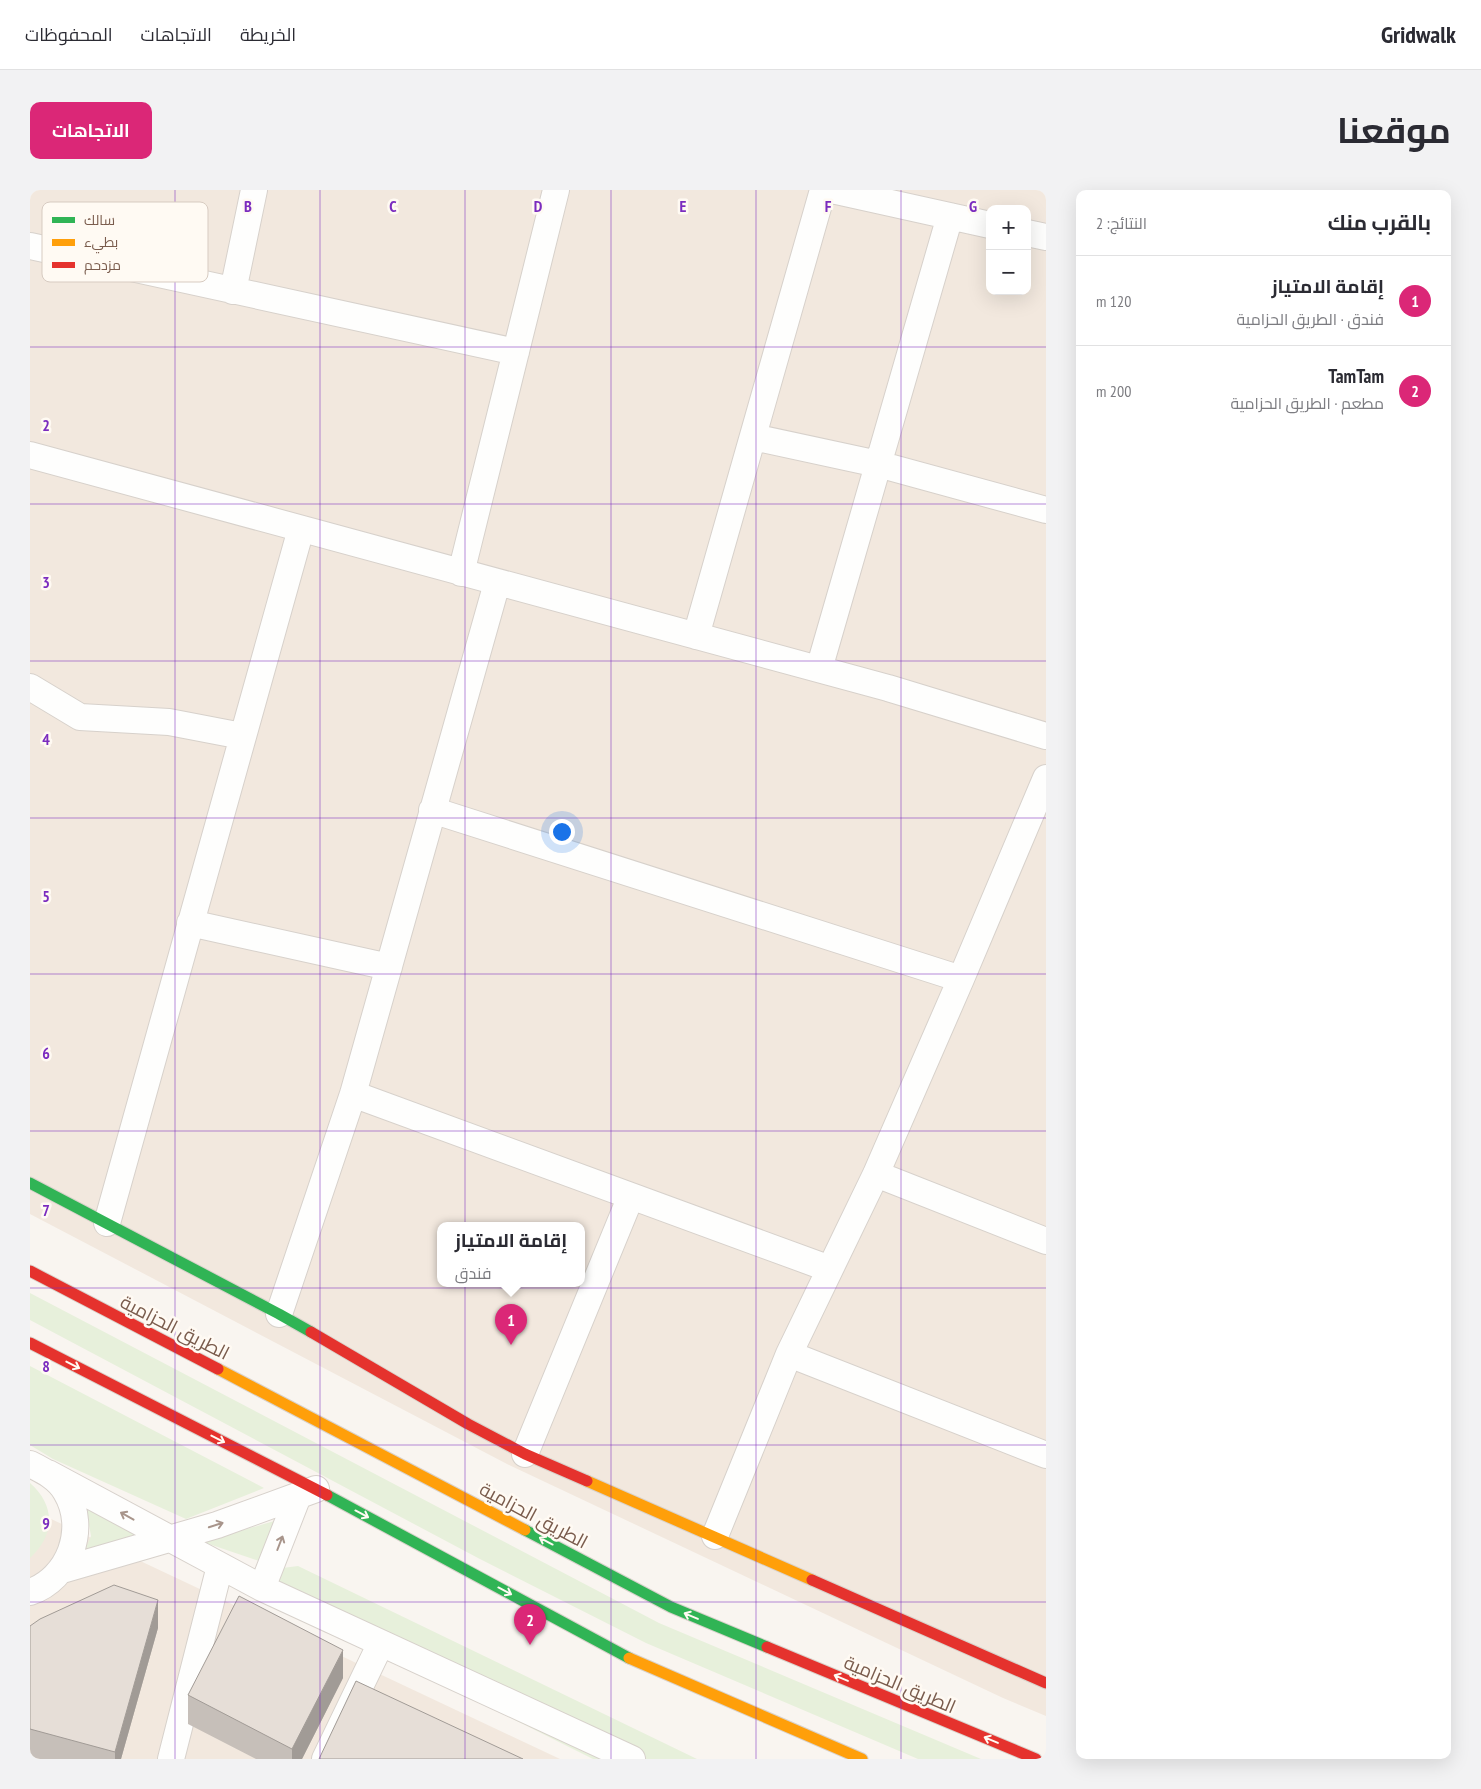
<!DOCTYPE html>
<html lang="ar">
<meta charset="utf-8">
<style>
:root{--surface:#fff;--page:#f2f2f3;--text:#2b2b33;--muted:#7c7c81;--line:#e1e1e2;--accent:#db2777}
body{margin:0;font-family:"PT Sans Narrow",Cairo,sans-serif;background:var(--page);color:var(--text);direction:rtl}
.controls{position:absolute;right:15px;top:15px;display:grid;overflow:hidden;border-radius:10px;box-shadow:0 5px 20px #0002}
.controls button{width:45px;height:45px;display:grid;place-items:center;padding:0;border:0;border-bottom:1px solid var(--line);background:var(--surface);color:var(--text);font:25px sans-serif}
.you{position:absolute;left:531px;top:641px;width:18px;height:18px;margin:-12px;border:4px solid #fff;border-radius:50%;background:#1a73e8;box-shadow:0 0 0 8px #1a73e833}
.badge{display:grid;place-items:center;width:32px;height:32px;border-radius:50%;background:var(--accent);color:#fff;font-size:16px;font-weight:700}
.pin{position:absolute;translate:-50% -41px;filter:drop-shadow(0 1px 2px #0008)}
.pin::after{content:'';position:absolute;top:26px;width:18px;height:15px;background:inherit;clip-path:polygon(0 0,100% 0,50% 100%)}
.popup{position:absolute;left:407px;top:1032px;width:148px;height:65px;box-sizing:border-box;display:grid;place-content:center;border-radius:10px;background:var(--surface);filter:drop-shadow(0 1px 4px #0005);font-size:16px;white-space:nowrap;color:var(--muted)}
.popup b{font-size:19px;color:var(--text)}
.popup::after{content:'';position:absolute;left:50%;top:100%;margin-left:-10px;border:10px solid transparent;border-top-color:var(--surface)}
.list{margin:0;padding:0;list-style:none}
h2{display:flex;justify-content:space-between;align-items:center;height:65px;margin:0;padding:0 20px;font-size:21px}
h2 small{font-size:16px;font-weight:400;color:var(--muted)}
.list li{display:grid;grid-template-columns:32px 1fr auto;gap:15px;align-items:center;box-sizing:border-box;height:90px;padding:0 20px;border-top:1px solid var(--line)}
.list b{display:block;font-size:19px;white-space:nowrap}
.list p{margin:0;font-size:16px;white-space:nowrap;color:var(--muted)}
.list em{font-size:16px;font-style:normal;color:var(--muted)}
.map{position:relative;flex:none;width:1016px;height:1569px;overflow:hidden;direction:ltr;border-radius:10px}
header{display:flex;align-items:center;gap:30px;box-sizing:border-box;height:70px;padding:0 25px;background:var(--surface);border-bottom:1px solid var(--line)}
header strong{font-size:24px}
nav{display:flex;gap:28px;margin-inline-start:auto;font-size:18px}
.intro{display:flex;align-items:center;justify-content:space-between;box-sizing:border-box;height:120px;padding:0 30px}
h1{margin:0;font-size:35px}
.button{padding:12px 22px;border-radius:10px;background:var(--accent);color:#fff;font-size:18px;font-weight:700}
main{display:flex;gap:30px;padding:0 30px}
aside{flex:1;background:var(--surface);border-radius:10px;box-shadow:0 5px 20px #0002}
.map>svg:first-child{display:block}
</style>
<header>
<strong>Gridwalk</strong>
<nav><a>الخريطة</a><a>الاتجاهات</a><a>المحفوظات</a></nav>
</header>
<div class="intro"><h1>موقعنا</h1><a class="button">الاتجاهات</a></div>
<main>
<aside>
<h2>بالقرب منك<small>النتائج: 2</small></h2>
<ul class="list">
<li><span class="badge">1</span><div><b>إقامة الامتياز</b><p>فندق · الطريق الحزامية</p></div><em>120 m</em></li>
<li><span class="badge">2</span><div><b>TamTam</b><p>مطعم · الطريق الحزامية</p></div><em>200 m</em></li>
</ul>
</aside>
<div class="map">
<svg width="1016" height="1569" viewBox="0 0 1016 1569">
<rect width="100%" height="100%" fill="#f9f5f0"/>
<path fill="#f2e8de" fill-rule="evenodd" d="M0,0H1016V1526L973,1508L477,1274L0,1024ZM960,19H997V101H960ZM411,1036H551V1094H411Z
M0,1319L530,1569H0Z"/>
<path fill="#e7f0db" d="M0,1103L629,1433L951,1569H888L616,1453L448,1368L0,1130Z
M0,1176L234,1298L156,1329L23,1269L0,1255Z
M0,1293C26,1316 25,1345 0,1368Z
M55,1312L140,1357L49,1374L61,1346Z
M251,1329L235,1373L173,1352Z
M268,1376L667,1569H563L227,1401L237,1380Z"/>
<g fill="none" stroke-linecap="round" stroke-linejoin="round">
<g stroke="#d7d1cb" stroke-width="28">
<path id="street" d="M802,0L960,35
M997,43L1016,47
M0,56L486,162
M203,101L224,0
M723,247L848,274L1016,320
M0,265L858,498L1016,546
M431,383L526,0
M666,446L793,0
M789,479L920,26
M0,497L50,527L139,532L212,546
M402,620L931,789
M160,733L359,777
M323,904L800,1079
M846,984L1016,1051
M77,1033L271,339
M249,1124L323,904L467,393
M759,1164L1016,1265
M495,1264L601,1006
M0,1274C14,1281 28,1288 36,1302C58,1339 39,1389 0,1402
M18,1283L232,1398L602,1569
M685,1346L759,1164L846,984L931,789L1016,588
M32,1380L187,1335L286,1299
M232,1398L268,1306
M141,1569L190,1376
M295,1569L351,1453"/>
</g>
<g stroke="#d9d2cb" stroke-width="13">
<path id="fast" d="M0,993L249,1124L281,1142
M297,1305L599,1468
M495,1340L641,1417L737,1457"/>
</g>
<g stroke="#d9d2cb" stroke-width="13">
<path id="slow" d="M188,1179L495,1340
M557,1291L782,1390
M599,1468L832,1569"/>
</g>
<g stroke="#d9d2cb" stroke-width="13">
<path id="jam" d="M0,1081L188,1179
M281,1142L438,1234L495,1264L557,1291
M0,1153L297,1305
M782,1390L1016,1493
M737,1457L1006,1569"/>
</g>
<use href="#street" stroke="#fefefd" stroke-width="26"/>
<use href="#fast" stroke="#30b455" stroke-width="11"/>
<use href="#slow" stroke="#ff9f0a" stroke-width="11"/>
<use href="#jam" stroke="#e5322d" stroke-width="11"/>
</g>
<path fill="#c6bfb9" d="M0,1436L128,1438L91,1569H6L0,1567Z
M313,1488L272,1569H226L158,1534V1505Z"/>
<path fill="#a19b96" d="M128,1410V1438L91,1569H85V1562Z
M313,1460V1488L272,1569H262V1559Z"/>
<path fill="#e6ded7" stroke="#a19b96" d="M84,1395L128,1410L85,1562L0,1539V1436L10,1429Z
M209,1406L313,1460L262,1559L158,1505Z
M326,1491L493,1569H289Z"/>
<defs><path id="oneway-shaft" d="M-6 0H5M1.5-3L5.5 0L1.5 3" fill="none" stroke-width="1.6" stroke-linecap="round" stroke-linejoin="round" transform="scale(1.25)"/></defs>
<g stroke="#fffaf3">
<use href="#oneway-shaft" transform="translate(43 1175) rotate(27)"/>
<use href="#oneway-shaft" transform="translate(188 1249) rotate(27)"/>
<use href="#oneway-shaft" transform="translate(332 1324) rotate(28)"/>
<use href="#oneway-shaft" transform="translate(516 1351) rotate(-152)"/>
<use href="#oneway-shaft" transform="translate(475 1401) rotate(28)"/>
<use href="#oneway-shaft" transform="translate(661 1426) rotate(-157)"/>
<use href="#oneway-shaft" transform="translate(811 1488) rotate(-157)"/>
<use href="#oneway-shaft" transform="translate(961 1550) rotate(-157)"/>
</g>
<g stroke="#a8958b">
<use href="#oneway-shaft" transform="translate(97 1326) rotate(-151)"/>
<use href="#oneway-shaft" transform="translate(186 1335) rotate(-18)"/>
<use href="#oneway-shaft" transform="translate(250 1353) rotate(-69)"/>
</g>
<path fill="none" stroke="#7b2cbf" stroke-width="1" stroke-opacity="0.55" d="M145,0V1569M290,0V1569M435,0V1569M581,0V1569M726,0V1569M871,0V1569M0,157H1016M0,314H1016M0,471H1016M0,628H1016M0,784H1016M0,941H1016M0,1098H1016M0,1255H1016M0,1412H1016"/>
<g text-anchor="middle" dominant-baseline="central" stroke-width="5" stroke-linejoin="round" paint-order="stroke">
<g font-size="19" fill="#7a5c4d" stroke="#fffaf3">
<text transform="translate(145 1137) rotate(27)">الطريق الحزامية</text>
<text transform="translate(504 1325) rotate(28)">الطريق الحزامية</text>
<text transform="translate(870 1494) rotate(23)">الطريق الحزامية</text>
</g>
</g>
<rect x="12" y="12" width="166" height="80" rx="8" fill="#fffaf3" stroke="#d7cbc1" stroke-width="1"/>
<rect x="22" y="27" width="23" height="6" fill="#30b455"/>
<rect x="22" y="49" width="23" height="7" fill="#ff9f0a"/>
<rect x="22" y="72" width="23" height="6" fill="#e5322d"/>
<g font-size="14" fill="#7a5c4d">
<text x="54" y="35">سالك</text>
<text x="54" y="57">بطيء</text>
<text x="54" y="80">مزدحم</text>
</g>
<g font-size="16" text-anchor="middle" font-weight="bold" fill="#7b2cbf" stroke="#fffaf3" stroke-width="5" stroke-linejoin="round" paint-order="stroke">
<text x="218" y="22">B</text>
<text x="363" y="22">C</text>
<text x="508" y="22">D</text>
<text x="653" y="22">E</text>
<text x="798" y="22">F</text>
<text x="943" y="22">G</text>
<text x="16" y="241">2</text>
<text x="16" y="398">3</text>
<text x="16" y="555">4</text>
<text x="16" y="712">5</text>
<text x="16" y="869">6</text>
<text x="16" y="1026">7</text>
<text x="16" y="1182">8</text>
<text x="16" y="1339">9</text>
</g>
</svg>
<div class="controls">
<button>+</button>
<button>−</button>
</div>
<div class="you"></div>
<div class="pin badge" style="left:481px;top:1155px">1</div>
<div class="popup"><b>إقامة الامتياز</b>فندق</div>
<div class="pin badge" style="left:500px;top:1455px">2</div>
</div>
</main>
